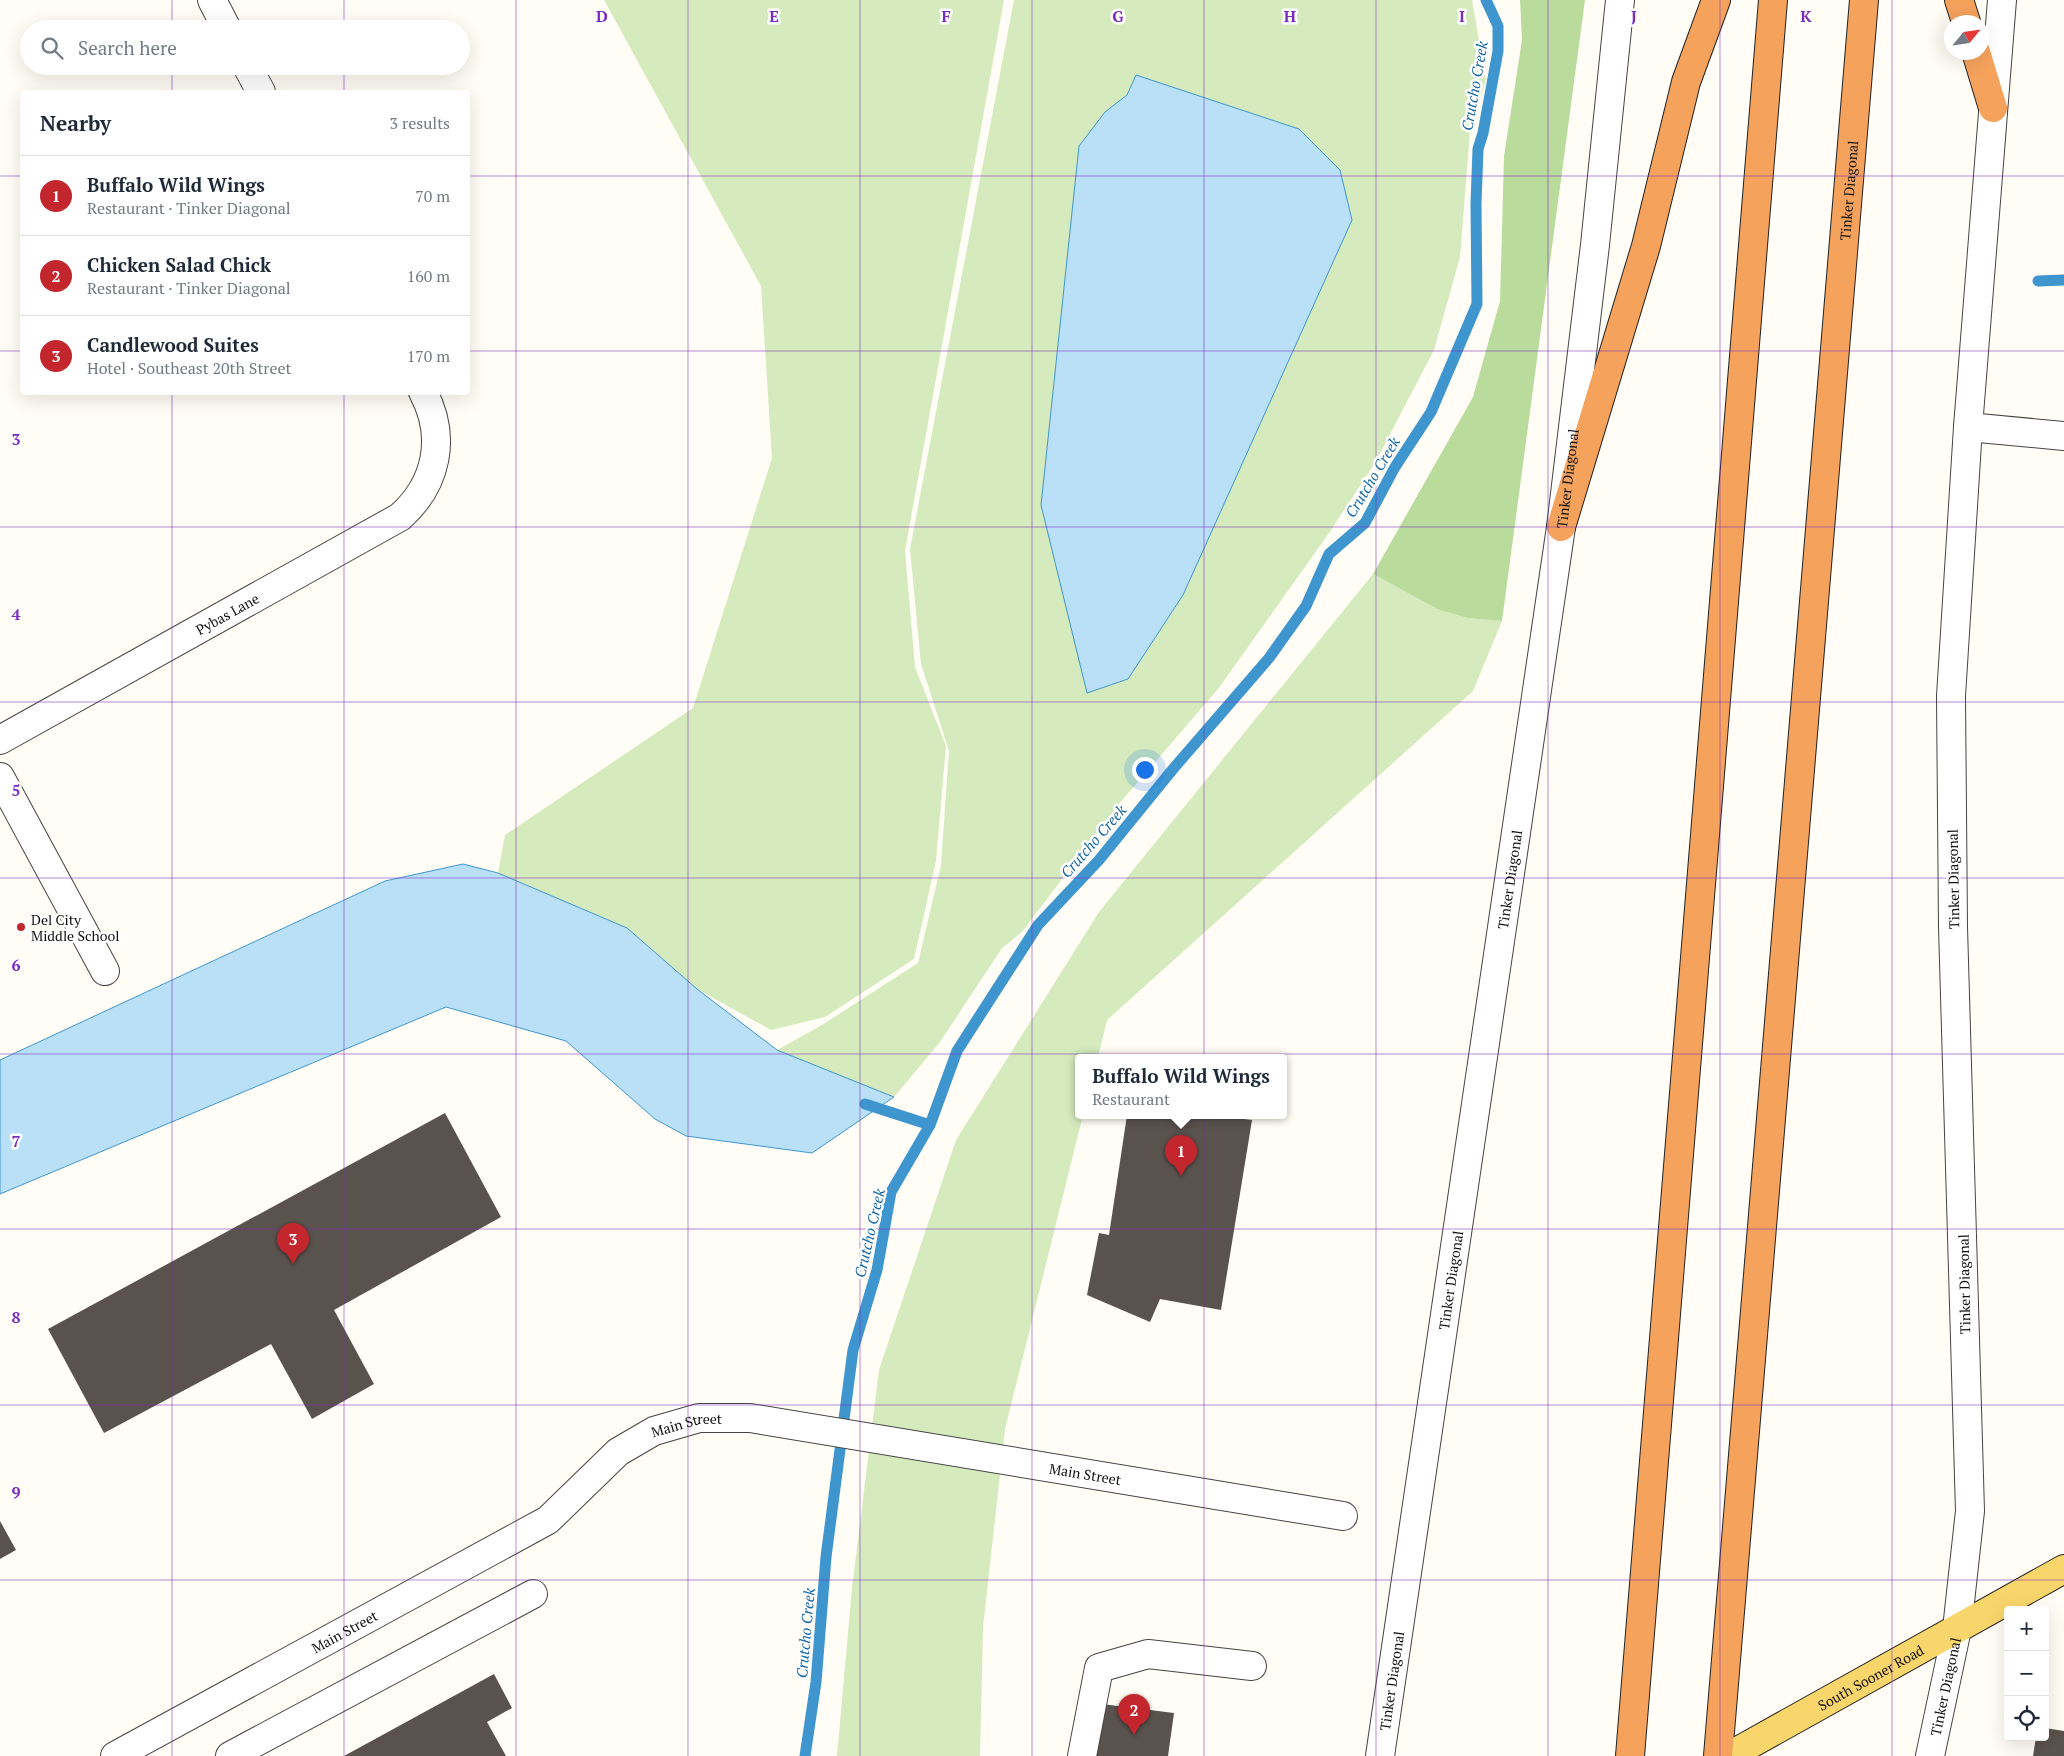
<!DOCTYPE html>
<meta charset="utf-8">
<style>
:root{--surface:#fff;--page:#f2f2f3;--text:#1f2937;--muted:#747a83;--line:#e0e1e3;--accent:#c4262e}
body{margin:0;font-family:"PT Serif",serif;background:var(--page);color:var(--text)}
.controls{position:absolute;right:15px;bottom:15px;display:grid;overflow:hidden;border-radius:5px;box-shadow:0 5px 20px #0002}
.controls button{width:45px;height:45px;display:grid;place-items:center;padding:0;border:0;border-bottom:1px solid var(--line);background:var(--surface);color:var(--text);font:25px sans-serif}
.compass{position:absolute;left:1944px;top:15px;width:45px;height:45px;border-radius:50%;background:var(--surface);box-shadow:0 5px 20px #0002;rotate:61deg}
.you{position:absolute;left:1144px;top:769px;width:18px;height:18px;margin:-12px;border:4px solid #fff;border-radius:50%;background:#1a73e8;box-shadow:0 0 0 8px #1a73e833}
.badge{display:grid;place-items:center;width:32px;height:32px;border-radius:50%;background:var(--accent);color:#fff;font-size:16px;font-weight:700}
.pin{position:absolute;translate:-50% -41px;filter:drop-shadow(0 1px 2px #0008)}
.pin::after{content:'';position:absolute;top:26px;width:18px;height:15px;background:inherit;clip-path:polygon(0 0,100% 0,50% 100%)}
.popup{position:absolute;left:1075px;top:1054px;width:212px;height:65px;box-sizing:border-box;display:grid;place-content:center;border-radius:5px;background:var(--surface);filter:drop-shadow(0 1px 4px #0005);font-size:16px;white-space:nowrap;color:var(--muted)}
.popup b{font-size:19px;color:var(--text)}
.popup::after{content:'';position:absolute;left:50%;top:100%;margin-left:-10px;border:10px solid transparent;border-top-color:var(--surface)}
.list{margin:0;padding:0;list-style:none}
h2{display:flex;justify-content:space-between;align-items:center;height:65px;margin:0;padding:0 20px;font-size:21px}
h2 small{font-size:16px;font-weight:400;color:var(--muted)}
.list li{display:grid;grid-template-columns:32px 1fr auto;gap:15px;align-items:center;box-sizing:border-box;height:80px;padding:0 20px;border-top:1px solid var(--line)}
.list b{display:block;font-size:19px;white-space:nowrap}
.list p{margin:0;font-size:16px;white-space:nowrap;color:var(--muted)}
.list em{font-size:16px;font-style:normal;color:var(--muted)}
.icon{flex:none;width:28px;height:28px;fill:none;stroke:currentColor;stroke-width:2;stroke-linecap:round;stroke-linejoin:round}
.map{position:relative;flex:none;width:2064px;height:1756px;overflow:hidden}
.search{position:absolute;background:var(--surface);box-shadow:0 5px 20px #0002;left:20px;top:20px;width:450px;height:55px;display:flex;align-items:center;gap:12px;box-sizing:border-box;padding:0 18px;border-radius:28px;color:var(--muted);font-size:19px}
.panel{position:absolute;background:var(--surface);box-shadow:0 5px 20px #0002;left:20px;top:90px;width:450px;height:305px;border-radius:5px}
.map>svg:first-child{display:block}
</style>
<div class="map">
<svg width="2064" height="1756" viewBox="0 0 2064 1756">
<rect width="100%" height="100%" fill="#fffdf5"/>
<path fill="#d5ebbd" d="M604,0H1004L905,551L915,667L946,746L936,861L914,959L825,1017L771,1030L697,989L627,928L498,873L505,835L693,708L772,458L761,286Z
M1014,0H1472L1486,80L1470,131L1460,257L1434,350L1375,463L1327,536L1218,689L1118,805L1022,932L1002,948L940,1042L894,1097L777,1050L822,1025L918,963L941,865L949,751L921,664L910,549Z
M1373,574L1437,609L1467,618L1502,621L1473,691L1107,1020L1098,1057H1078V1115H1083L1005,1429L983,1628L980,1756H837L852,1588L879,1370L956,1140L1099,912Z"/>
<path fill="#b9dc9c" d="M1520,0H1585L1502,621L1467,618L1437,609L1373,574L1473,397L1500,301L1504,156L1522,40Z"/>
<path fill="#b9e0f7" stroke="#3f96cf" d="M1136,75L1299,129L1340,170L1352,220L1183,595L1128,679L1087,693L1041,505L1079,146L1105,112L1127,95Z
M463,864L498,873L627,928L697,989L777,1050L894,1097L812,1153L686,1136L655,1119L566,1041L446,1007L0,1194V1060L385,881Z"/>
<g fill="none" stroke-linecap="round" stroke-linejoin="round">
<path stroke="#3f96cf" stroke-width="11" d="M2038,281L2064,280
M865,1104L930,1125
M805,1756L816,1682L826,1557L853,1350L877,1270L891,1192L930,1125L957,1051L1038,925L1099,860L1173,769L1269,658L1306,606L1329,554L1365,523L1395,467L1431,412L1477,304L1476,204L1478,149L1483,133L1498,51V26L1486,0"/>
</g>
<path fill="#5a524d" d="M445,1113L501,1217L334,1310L374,1384L312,1419L271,1344L104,1433L48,1329Z
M1127,1115H1213L1252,1120L1221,1310L1160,1299L1150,1322L1087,1295L1099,1233L1109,1235Z
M0,1521L16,1550L0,1559Z
M494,1674L512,1708L487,1722L506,1756H344Z
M1102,1704L1174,1713L1168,1756H1094Z
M2045,1728L2064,1731V1756H2033L2036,1737H2045Z"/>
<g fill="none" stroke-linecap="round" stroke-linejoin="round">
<g stroke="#444" stroke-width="30">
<g id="minor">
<path d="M212,0L227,29"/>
<path d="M247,66L261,92"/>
<path d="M1968,427L2064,436"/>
<path id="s1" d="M0,740L400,517C437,484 447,437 423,392"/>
<path d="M0,777L105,971"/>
<path id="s2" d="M115,1756L548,1520L618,1452L654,1431L699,1418H750L1343,1516"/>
<path d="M230,1756L533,1594"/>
<path d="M1082,1756L1099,1668L1148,1654L1252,1666"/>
<path id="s3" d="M1380,1756L1561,527L1595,245L1620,0"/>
<path id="s4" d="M1930,1756L1957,1629L1970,1511L1953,927L1951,696L1968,427L2002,0"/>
</g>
</g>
<g stroke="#222" stroke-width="30">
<g id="major">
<path id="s5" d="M1729,1756L2064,1569"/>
</g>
</g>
<g stroke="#222" stroke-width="30">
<g id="highway">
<path d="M1959,0L1966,22"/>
<path d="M1976,52L1993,108"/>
<path d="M1561,527L1646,246L1686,82L1716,0"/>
<path d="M1630,1756L1773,0"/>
<path id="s6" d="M1718,1756L1864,0"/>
</g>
</g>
<use href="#minor" stroke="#fff" stroke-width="28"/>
<use href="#major" stroke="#f9d66b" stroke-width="28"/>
<use href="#highway" stroke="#f5a25d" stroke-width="28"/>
</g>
<path fill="none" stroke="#7b2cbf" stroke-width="1" stroke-opacity="0.55" d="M172,0V29M344,0V29M516,0V1756M688,0V1756M860,0V1756M1032,0V1756M1204,0V1756M1376,0V1756M1548,0V1756M1720,0V1756M1892,0V1756M172,66V92M344,66V92M0,176H22M468,176H2064M0,351H22M468,351H2064M172,392V1756M344,392V1756M0,527H2064M0,702H2064M0,878H2064M0,1054H2064M0,1229H2064M0,1405H2064M0,1580H2064"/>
<circle fill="#c4262e" stroke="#fff" stroke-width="2" cx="21" cy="927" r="5"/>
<g text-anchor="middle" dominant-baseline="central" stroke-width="5" stroke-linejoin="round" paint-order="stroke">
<g font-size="14" fill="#111" stroke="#fff">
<text stroke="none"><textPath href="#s6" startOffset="1571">Tinker Diagonal</textPath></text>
<text stroke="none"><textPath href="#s3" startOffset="1291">Tinker Diagonal</textPath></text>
<text stroke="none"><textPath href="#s1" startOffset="260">Pybas Lane</textPath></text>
<text stroke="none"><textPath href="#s3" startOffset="886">Tinker Diagonal</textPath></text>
<text transform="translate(1953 879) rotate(-91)">Tinker Diagonal</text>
<text stroke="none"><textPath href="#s3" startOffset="481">Tinker Diagonal</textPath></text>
<text transform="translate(1964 1284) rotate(-91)">Tinker Diagonal</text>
<text stroke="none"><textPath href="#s2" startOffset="666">Main Street</textPath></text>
<text stroke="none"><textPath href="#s2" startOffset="1070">Main Street</textPath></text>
<text stroke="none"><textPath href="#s2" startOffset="261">Main Street</textPath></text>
<text stroke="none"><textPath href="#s5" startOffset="162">South Sooner Road</textPath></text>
<text stroke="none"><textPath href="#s3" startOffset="76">Tinker Diagonal</textPath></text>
<text stroke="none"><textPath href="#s4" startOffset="71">Tinker Diagonal</textPath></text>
</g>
<g font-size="14" fill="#111" stroke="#fff" text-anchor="start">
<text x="31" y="919">Del City<tspan x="31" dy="16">Middle School</tspan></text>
</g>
<g font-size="15" font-style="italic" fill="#1768a6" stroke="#fff">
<text transform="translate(1474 86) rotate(-80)">Crutcho Creek</text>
<text transform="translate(1372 477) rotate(-59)">Crutcho Creek</text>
<text transform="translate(1093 841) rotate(-49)">Crutcho Creek</text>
<text transform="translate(869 1233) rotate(-77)">Crutcho Creek</text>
<text transform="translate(805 1633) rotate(-85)">Crutcho Creek</text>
</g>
</g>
<g font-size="16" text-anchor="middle" font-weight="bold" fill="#7b2cbf" stroke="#fff" stroke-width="5" stroke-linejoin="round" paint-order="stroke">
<text x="602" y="22">D</text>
<text x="774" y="22">E</text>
<text x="946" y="22">F</text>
<text x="1118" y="22">G</text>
<text x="1290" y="22">H</text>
<text x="1462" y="22">I</text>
<text x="1634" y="22">J</text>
<text x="1806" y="22">K</text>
<text x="16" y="445">3</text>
<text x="16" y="620">4</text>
<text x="16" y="796">5</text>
<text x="16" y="971">6</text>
<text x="16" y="1147">7</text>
<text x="16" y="1323">8</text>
<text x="16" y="1498">9</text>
</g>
</svg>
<div class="controls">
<button>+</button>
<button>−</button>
<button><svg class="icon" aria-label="locate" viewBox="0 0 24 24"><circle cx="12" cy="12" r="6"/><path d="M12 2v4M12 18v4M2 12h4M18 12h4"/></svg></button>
</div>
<svg class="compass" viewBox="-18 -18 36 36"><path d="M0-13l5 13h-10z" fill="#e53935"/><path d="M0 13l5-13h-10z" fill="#747a83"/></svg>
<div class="you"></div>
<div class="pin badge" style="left:1181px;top:1176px">1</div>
<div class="popup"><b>Buffalo Wild Wings</b>Restaurant</div>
<div class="pin badge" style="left:1134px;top:1735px">2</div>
<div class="pin badge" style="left:293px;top:1264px">3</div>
<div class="search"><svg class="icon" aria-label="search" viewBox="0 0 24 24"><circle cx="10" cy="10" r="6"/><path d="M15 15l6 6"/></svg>Search here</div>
<section class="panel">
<h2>Nearby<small>3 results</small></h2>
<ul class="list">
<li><span class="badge">1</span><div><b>Buffalo Wild Wings</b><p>Restaurant · Tinker Diagonal</p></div><em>70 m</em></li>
<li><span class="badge">2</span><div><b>Chicken Salad Chick</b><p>Restaurant · Tinker Diagonal</p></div><em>160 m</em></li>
<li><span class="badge">3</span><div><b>Candlewood Suites</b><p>Hotel · Southeast 20th Street</p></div><em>170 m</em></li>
</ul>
</section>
</div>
